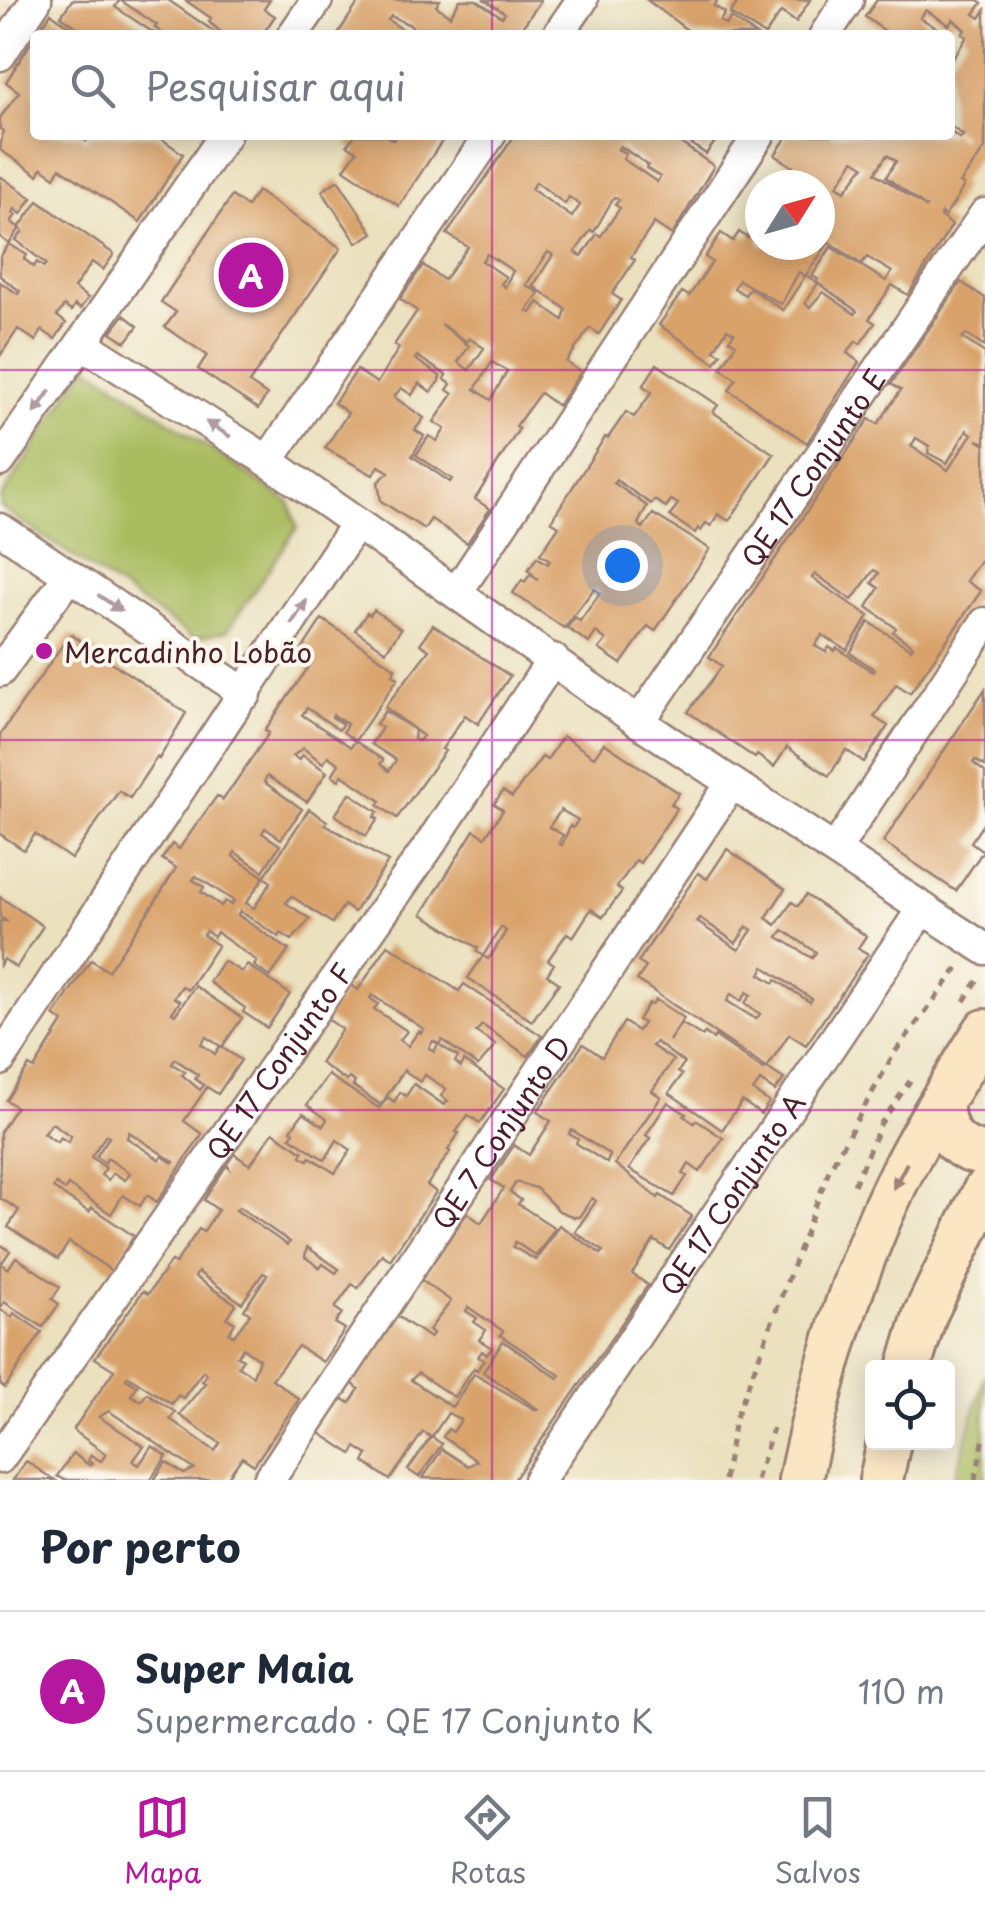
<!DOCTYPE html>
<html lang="pt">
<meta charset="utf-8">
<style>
:root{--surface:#fff;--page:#f2f2f3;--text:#1f2937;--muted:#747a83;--line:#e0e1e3;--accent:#b5179e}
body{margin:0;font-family:"Playpen Sans",sans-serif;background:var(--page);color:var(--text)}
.controls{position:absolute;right:30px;bottom:30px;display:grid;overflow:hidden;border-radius:10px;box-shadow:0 5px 25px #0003}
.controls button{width:90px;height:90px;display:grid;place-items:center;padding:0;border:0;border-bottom:2px solid var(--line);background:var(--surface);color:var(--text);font:50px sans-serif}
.compass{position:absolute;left:745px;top:170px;width:90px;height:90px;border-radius:50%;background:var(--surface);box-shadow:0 5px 25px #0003;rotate:53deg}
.you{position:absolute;left:622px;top:565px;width:35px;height:35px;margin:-25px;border:8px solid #fff;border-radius:50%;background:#1a73e8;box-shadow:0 0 0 15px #1a73e833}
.badge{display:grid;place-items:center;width:65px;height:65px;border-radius:50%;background:var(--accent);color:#fff;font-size:32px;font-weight:700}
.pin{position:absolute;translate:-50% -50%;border:5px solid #fff;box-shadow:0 2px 10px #0006}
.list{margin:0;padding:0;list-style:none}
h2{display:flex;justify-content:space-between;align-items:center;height:130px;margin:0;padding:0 40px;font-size:42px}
h2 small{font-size:32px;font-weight:400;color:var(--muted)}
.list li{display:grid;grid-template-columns:65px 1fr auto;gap:30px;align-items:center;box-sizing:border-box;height:160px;padding:0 40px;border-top:2px solid var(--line)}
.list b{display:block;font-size:38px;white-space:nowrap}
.list p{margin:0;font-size:32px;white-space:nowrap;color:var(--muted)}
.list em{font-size:32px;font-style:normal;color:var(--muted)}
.icon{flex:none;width:55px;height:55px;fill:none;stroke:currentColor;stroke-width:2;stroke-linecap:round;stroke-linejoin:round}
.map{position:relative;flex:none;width:985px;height:1480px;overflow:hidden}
.search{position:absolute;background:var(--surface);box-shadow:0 5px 25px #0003;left:30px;right:30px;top:30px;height:110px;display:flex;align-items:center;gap:25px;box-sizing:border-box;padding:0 35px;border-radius:10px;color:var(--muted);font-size:38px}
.sheet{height:290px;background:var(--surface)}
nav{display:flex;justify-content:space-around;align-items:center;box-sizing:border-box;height:140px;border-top:2px solid var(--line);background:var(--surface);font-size:28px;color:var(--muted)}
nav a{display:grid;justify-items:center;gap:5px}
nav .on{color:var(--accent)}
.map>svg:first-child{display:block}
</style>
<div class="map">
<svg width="985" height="1480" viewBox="0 0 985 1480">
<rect width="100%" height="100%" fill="#fbf7ec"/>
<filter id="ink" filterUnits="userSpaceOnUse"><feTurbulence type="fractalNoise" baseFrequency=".01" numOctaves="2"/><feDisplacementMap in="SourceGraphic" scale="20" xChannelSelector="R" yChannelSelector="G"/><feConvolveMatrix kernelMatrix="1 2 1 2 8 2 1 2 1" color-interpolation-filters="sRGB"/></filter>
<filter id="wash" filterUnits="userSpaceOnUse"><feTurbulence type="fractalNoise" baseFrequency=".0048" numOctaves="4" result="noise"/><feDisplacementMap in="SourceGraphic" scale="40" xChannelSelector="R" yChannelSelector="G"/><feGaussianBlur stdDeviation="2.25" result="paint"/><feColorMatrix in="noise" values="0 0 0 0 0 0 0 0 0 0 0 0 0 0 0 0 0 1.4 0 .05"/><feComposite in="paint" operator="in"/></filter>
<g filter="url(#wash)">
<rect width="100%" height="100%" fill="#ebe1bf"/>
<path fill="#aabc60" stroke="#7a6e46" stroke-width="2.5" d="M87,365L290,503L297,528L227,631L194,638L0,507V499Z
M985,1375V1480H954Z"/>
<g id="blocks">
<path fill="#d9a26b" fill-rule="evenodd" d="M72,0H120L115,7L157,35H88L61,16Z
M120,0H168L219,35H165L155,28L157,25Z
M185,0H270L264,9L275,16L262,35H224L209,22L211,18Z
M360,0H440L436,6L450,16L460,0H476L502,17L505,13L485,0H541L517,35H415L412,26L391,16L388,20L411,35H337Z
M647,0H718L714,6L725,13L720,21L726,25L731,18L756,35H694Z
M739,0H810L796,22L781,12L765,35L730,14Z
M877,0H978L982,3L974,14L980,18L985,10V148L960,183L964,185L956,200L945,216L941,213L940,216L952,225L908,295L892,285L869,319L875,323L860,344L856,341L847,353L859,362L807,443L729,390L736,379L721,368L736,344L729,340L734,333L727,329L714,350L721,354L715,363L659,325L682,292L689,296L712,262L705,257L721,233L733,241L739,232L748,238L760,220V245H820V224L825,217L820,213V205L829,192L823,188L820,192V185H780L793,167L775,155L788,135H950V131L960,139L963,135L950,126V62L967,37L962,34L965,30L953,19L949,25L926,10L920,18L949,35H882L885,31L865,17ZM887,155L896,161L886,177L927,208L875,173ZM854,160L864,166L845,191L837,186ZM829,242L861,264L867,257L892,272L886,281L831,247L812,276L818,279L816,282L806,275ZM799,272L805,276L783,310L750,288L745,295L734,288L739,280L781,304ZM818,283L857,311L855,314L823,292L810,307L805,303Z
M51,13L53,15L83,35H36Z
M35,36V135H82L81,137L86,141L89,138L85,135H156L183,154L140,222L60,168L55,177L42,168L38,175L0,150L3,131L0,129V118L19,92L6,82Z
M355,135H385L393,140L395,137L391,135H446L399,206L344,169L357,151L347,145Z
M515,135H669L714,166L672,235L654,223L631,257L635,260L612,294L621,300L599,334L590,328L566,362L581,372L558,406L540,393L518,423L516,427L519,429L475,499L490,509L467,543L431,519L424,529L381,501L378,482L389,472L379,466L373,475L325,448L348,413L334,403L357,370L377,383L399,348L394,345L417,311L400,299L423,265L444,280L468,247L447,234ZM620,146L648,165L646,168L660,177L657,182L623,159L626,154L618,149ZM536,182L565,204L569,197L580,205L572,217L531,189ZM614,197L619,200L615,205L620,208L601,236L597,234L582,256L575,252L591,230L594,232ZM548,252L553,255L533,286L566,309L563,320L538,302L531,313L527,311L539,293L526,285ZM487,254L513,271L505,287L501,284L506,277L482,261ZM441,324L467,342L469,338L484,348L469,370L458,362L469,346ZM417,356L446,375L444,379L451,384L447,390L453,394L434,422L445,429L437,441L429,436L416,455L452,479L450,482L412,456L424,436L415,430L424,418L394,397L401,388L412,395L419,383L431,392L439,381L440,376L415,359ZM492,362L507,371L491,400L475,389Z
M678,135H720L706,154Z
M0,176L32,198L21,214L15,209L13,213L16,215L11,222L20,228L9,244L0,237Z
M338,180L373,233L357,243L322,191Z
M257,191L341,248L249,383L267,395L258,409L198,369L207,355L165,327L176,312L161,302L232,196L247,207Z
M38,201L114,254L103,270L92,262L74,288L88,298L80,309L75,305L71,311L64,306L57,316L66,323L55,339L42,330L36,341L18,329L0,356V282L18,294L20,291L0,276V257L9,244L27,255L24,259L34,267L37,262L44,267L46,264L16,240L23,231L19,228Z
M961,282L985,298V347L966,334L962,338L985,353V443L977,440L985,445V554L966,581L981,591L910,693L896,684L874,717L888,726L864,762L846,750L829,776L787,747L774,767L757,755L755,758L688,712L722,666L709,657L869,419L878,424L901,390L891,384ZM967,430L972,434L948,470L911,446L916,438L929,446L928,453L947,463ZM874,570L879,573L872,583L879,588L867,607L896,628L893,632L913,646L911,649L869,622L850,653L875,670L873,672L837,648L835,651L829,647L826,652L815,646L822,635L847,650L869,616L812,578L815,574L852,600Z
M124,315L138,326L126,342L111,332Z
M657,364L718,405L713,412L774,454L729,521L718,514L711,526L706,523L701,531L698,528L695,533L670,516L678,504L671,500L666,507L654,500L651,504L616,480L614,483L647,506L638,524L643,528L653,514L710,549L655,631L648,626L621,664L599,649L606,640L596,632L589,643L567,628L575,617L580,621L600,593L594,589L564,628L513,593L522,580L525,582L530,574L538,580L528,570L537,557L548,564L550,560L540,554L559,526L551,521L605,437L608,438L626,412L634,417L652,392L643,386Z
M374,610L401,629L386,651L355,630L367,613L370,615Z
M322,619L395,668L393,675L398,678L355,741L343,732L347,724L333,715L332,717L342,724L339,730L307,708L302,715L351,747L355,741L383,760L380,764L389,771L396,760L371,744L382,728L376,724L385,711L415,730L414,739L419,741L423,736L385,707L429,650L420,644L433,625L510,676L478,724L465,715L442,749L445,751L397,818L378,805L381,801L342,775L339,780L332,775L339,764L328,756L323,763L303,748L293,756L299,760L302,755L327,772L307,802L267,776L264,782L302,809L281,839L265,828L262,833L280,845L263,871L235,852L233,856L264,877L246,903L254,908L271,882L264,877L309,809L327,821L325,824L388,862L354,912L344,905L332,923L291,896L286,903L310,919L292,940L281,933L279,937L240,911L238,915L289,950L270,977L254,966L257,961L223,937L217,932L214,937L206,931L203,935L218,945L188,990L182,986L174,998L180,1001L172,1013L175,1015L195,986L242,1018L222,1047L206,1037L201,1044L215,1054L220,1046L241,1060L218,1094L207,1087L184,1121L202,1134L157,1202L147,1195L140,1206L123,1195L111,1214L68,1185L65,1190L56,1184L53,1188L89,1212L92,1208L134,1236L112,1271L69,1242L58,1259L8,1227L19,1210L0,1198V1132L16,1107L6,1100L29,1066L34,1069L63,1022L54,1015L91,960L108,971L155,902L176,868L162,859L172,844L179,849L217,796L223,800L269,733L265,730L312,662L299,654ZM196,876L234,901L231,905L225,901L221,906L201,892L204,887L193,880ZM175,1059L198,1075L195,1079L204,1085L200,1090L182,1075L185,1072L172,1064ZM52,1123L71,1136L68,1142L60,1137L57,1142L43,1133ZM129,1132L174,1162L173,1163L162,1156L160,1160L127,1138ZM106,1135L109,1137L96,1157L105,1163L107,1158L130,1173L125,1180L113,1173L108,1180L101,1175L106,1168L91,1157Z
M72,635L186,713L159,759L157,757L130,798L119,791L71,859L35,834L24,850L0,834V735L68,637Z
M985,689V766L975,760L973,763L985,772V821L971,842L983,851L956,891L883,842Z
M563,736L594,757L604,743L679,793L671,804L677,808L640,863L636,860L617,887L622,891L603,917L591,909L573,937L567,933L548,960L554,964L547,975L559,983L532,1021L468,978L483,956L488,959L491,956L506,931L501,927L483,956L476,951L478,948L422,914L474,830L485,837L503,810L494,804L503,791L512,797L542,757L547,760ZM561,810L578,820L573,828L570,826L562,845L559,843L563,835L549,827Z
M350,793L378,812L374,817L378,819L366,836L335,815Z
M727,849L785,889L766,918L776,925L792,902L798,906L806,895L866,936L858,948L868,954L806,1045L789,1034L767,1068L784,1079L775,1091L760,1081L753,1091L769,1102L761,1114L742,1101L722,1130L669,1093L682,1075L678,1072L684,1063L656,1042L652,1046L673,1060L652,1091L661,1097L615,1164L658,1198L660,1195L692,1216L669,1250L654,1240L632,1274L648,1285L514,1480L423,1478L442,1449L468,1466L477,1461L443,1437L448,1429L453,1432L461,1420L448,1413L432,1437L442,1444L419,1477L408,1470L431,1437L423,1432L390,1480L364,1462L368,1455L356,1447L352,1454L318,1432L341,1398L350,1403L359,1389L352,1383L397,1316L430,1338L433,1333L429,1330L451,1301L421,1280L467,1213L481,1223L504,1188L491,1180L514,1145L529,1155L551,1121L537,1112L583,1044L602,1057L624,1022L638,1031L643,1023L638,1020L649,1003L652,1005L656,1000L684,1018L669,1041L681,1023L702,1036L705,1033L713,1039L715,1036L764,1070L765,1067L637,980L646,967L638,962L698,873L707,879ZM700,918L736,943L747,927L752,930L739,950L697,922ZM783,930L816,952L812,958L778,937ZM764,967L812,999L810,1002L776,980L774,983L760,974ZM747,992L751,995L745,1003L760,1014L756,1019L727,1001L731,994L741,1001ZM572,1130L610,1155L607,1163L576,1143L578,1139L569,1134ZM516,1182L536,1188L559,1211L574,1217H579L592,1198L596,1201L575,1232L603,1251L601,1254L559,1225L536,1260L513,1247L515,1242L536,1256L555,1228L518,1204L521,1200L510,1192ZM468,1307L503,1331L500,1335L560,1375L558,1378L503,1341L483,1372L538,1409L536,1410L474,1374L452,1407L411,1380L418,1373L454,1397L474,1368L477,1370L484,1360L478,1357L482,1351L487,1355L492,1348L479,1340L486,1330L474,1322L477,1318L466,1311Z
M0,897L43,926L16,968L4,959L0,965V921H6L0,917Z
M388,945L459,991L464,984L542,1036L528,1056L482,1025L476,1032L496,1045L478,1066L442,1040L439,1044L433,1041L429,1048L434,1052L438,1044L458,1057L455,1062L461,1067L464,1061L504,1089L480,1123L468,1115L456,1132L459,1133L448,1150L450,1152L427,1185L436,1192L390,1260L382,1254L358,1288L352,1284L335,1308L342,1313L335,1323L345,1329L323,1362L298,1346L272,1379L299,1399L254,1465L242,1457L226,1480H154L166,1462L184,1474L194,1469L109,1411L99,1417L144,1446L133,1461L139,1465L152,1446L167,1456L150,1480H64L57,1476L73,1453L90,1466L93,1464L88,1461L91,1455L101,1461L106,1454L73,1430L114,1370L95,1358L143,1291L148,1294L171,1261L175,1264L199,1229L203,1232L218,1210L204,1200L226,1166L229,1168L227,1164L234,1154L250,1165L273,1132L303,1152L301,1156L308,1160L310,1157L335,1173L351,1150L337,1140L325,1160L290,1137L294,1132L291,1130L303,1113L323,1126L327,1119L307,1105L328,1075L379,1108L388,1097L394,1102L400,1092L406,1096L414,1084L444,1105L448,1101L441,1096L446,1089L425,1075L420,1082L404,1070L381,1105L353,1086L355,1082L349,1078L347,1081L320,1063L342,1029L326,1018L349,984L358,990ZM372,995L424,1029L421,1033L419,1031L408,1046L400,1040L407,1031L374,1009L378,1004L370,998ZM239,1207L290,1242L287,1245L236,1210ZM307,1247L339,1269L336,1273L323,1264L320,1268L305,1257ZM198,1272L242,1303L263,1273L267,1275L244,1310L250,1314L234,1336L229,1333L235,1323L227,1318L236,1304L195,1277ZM243,1348L259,1359L253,1376L238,1366L243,1359L237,1356ZM203,1371L207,1374L202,1381L205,1383L179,1415L220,1443L215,1451L170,1419L175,1412L147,1393L141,1401L131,1395L137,1386L126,1379L128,1376L172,1404L178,1395L183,1398Z
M223,961L242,972L247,965L290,994L267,1028L243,1012L245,1008L209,982Z
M668,1102L686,1114L684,1116L694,1123L696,1120L723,1138L700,1172L689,1164L683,1174L687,1176L674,1196L629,1169L650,1138L646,1135Z
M0,1244L10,1251L1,1264L8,1269L16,1257L60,1287L52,1299L59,1304L43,1327L4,1302L0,1309L12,1317L14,1313L42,1332L5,1388L0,1384Z
M26,1461L48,1476L55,1480H13Z"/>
</g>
</g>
<g filter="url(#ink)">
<use href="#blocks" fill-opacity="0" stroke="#9a8075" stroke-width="2.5"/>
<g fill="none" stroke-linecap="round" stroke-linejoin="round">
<g stroke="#9a8075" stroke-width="35">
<g id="street">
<path d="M293,35L317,0"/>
<path d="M558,35L582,0"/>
<path d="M825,35L848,0"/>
<path d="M0,55L36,0"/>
<path d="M83,344L268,461L639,722L985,949"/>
<path d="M0,461L225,135"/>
<path d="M268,461L490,135"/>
<path d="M0,529L246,694"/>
<path d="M457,592L759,135"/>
<path d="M0,671L69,576"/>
<path id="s1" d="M639,722L985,214"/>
<path d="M835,850L985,623"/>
<path d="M0,1060L356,524"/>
<path id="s2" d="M0,1458L431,843L553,659"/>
<path id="s3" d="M269,1480L731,784"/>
<path id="s4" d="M539,1480L923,908"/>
</g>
</g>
<g stroke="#9a8075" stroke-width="48">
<path id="secondary" d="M942,1100C940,1129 955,1151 985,1154
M909,1368L925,1315L985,1190
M800,1480C821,1379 851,1276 896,1183C922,1130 954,1081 985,1031
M881,1480L889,1442"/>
</g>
<path stroke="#9a8075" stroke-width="5" stroke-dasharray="8 8" stroke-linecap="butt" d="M964,1001L980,977
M854,1185L881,1123L910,1081
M724,1480L735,1420L829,1170L895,1052L961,964
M756,1480L773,1428
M975,1480L985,1433"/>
<use href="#street" stroke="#fff" stroke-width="30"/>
<use href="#secondary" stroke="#fbe6c4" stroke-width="42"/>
</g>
<defs><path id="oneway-solid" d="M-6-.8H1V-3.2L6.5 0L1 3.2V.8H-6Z" transform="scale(2.5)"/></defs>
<g fill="#ae9aa0">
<use href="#oneway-solid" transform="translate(42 402) rotate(125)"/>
<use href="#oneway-solid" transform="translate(218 429) rotate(-148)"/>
<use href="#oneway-solid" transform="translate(110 603) rotate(34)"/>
<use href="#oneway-solid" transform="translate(299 612) rotate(-57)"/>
</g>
<use fill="#a28278" href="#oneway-solid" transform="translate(900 1176) rotate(118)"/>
</g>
<path fill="none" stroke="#b5179e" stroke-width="2.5" stroke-opacity="0.55" d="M492,0V35M492,135V1480M0,370H985M0,740H985M0,1110H985"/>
<circle fill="#b5179e" stroke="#fbf7ec" stroke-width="4" cx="44" cy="651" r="10"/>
<g text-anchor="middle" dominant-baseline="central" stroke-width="8" stroke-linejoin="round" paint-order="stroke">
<g font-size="28" fill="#4a1f2b" stroke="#fbf7ec">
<text stroke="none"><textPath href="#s1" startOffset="308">QE 17 Conjunto E</textPath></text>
<text stroke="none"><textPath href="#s2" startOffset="485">QE 17 Conjunto F</textPath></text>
<text stroke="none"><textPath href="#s3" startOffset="418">QE 7 Conjunto D</textPath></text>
<text stroke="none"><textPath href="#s4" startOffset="345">QE 17 Conjunto A</textPath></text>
</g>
<g font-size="28" fill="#4a1f2b" stroke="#fbf7ec" text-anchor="start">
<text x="64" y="651">Mercadinho Lobão</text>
</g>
</g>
</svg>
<div class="controls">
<button><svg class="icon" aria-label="locate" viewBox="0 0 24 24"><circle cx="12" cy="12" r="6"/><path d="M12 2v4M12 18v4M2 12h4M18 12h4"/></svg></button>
</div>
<svg class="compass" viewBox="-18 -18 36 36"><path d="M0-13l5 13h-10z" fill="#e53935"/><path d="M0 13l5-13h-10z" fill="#747a83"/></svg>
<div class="you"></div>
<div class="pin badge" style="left:251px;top:275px">A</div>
<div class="search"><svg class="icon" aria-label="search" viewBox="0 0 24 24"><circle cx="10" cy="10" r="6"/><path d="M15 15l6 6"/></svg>Pesquisar aqui</div>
</div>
<section class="sheet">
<h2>Por perto<small></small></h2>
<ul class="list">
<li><span class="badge">A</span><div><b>Super Maia</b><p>Supermercado · QE 17 Conjunto K</p></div><em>110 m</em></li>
</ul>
</section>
<nav>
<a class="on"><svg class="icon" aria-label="map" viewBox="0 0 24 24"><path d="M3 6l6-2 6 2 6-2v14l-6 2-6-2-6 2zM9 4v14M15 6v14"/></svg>Mapa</a>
<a><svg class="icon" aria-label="directions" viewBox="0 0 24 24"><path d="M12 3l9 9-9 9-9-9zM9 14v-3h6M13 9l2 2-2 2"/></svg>Rotas</a>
<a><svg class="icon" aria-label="saved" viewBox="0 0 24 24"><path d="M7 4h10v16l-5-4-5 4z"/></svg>Salvos</a>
</nav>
